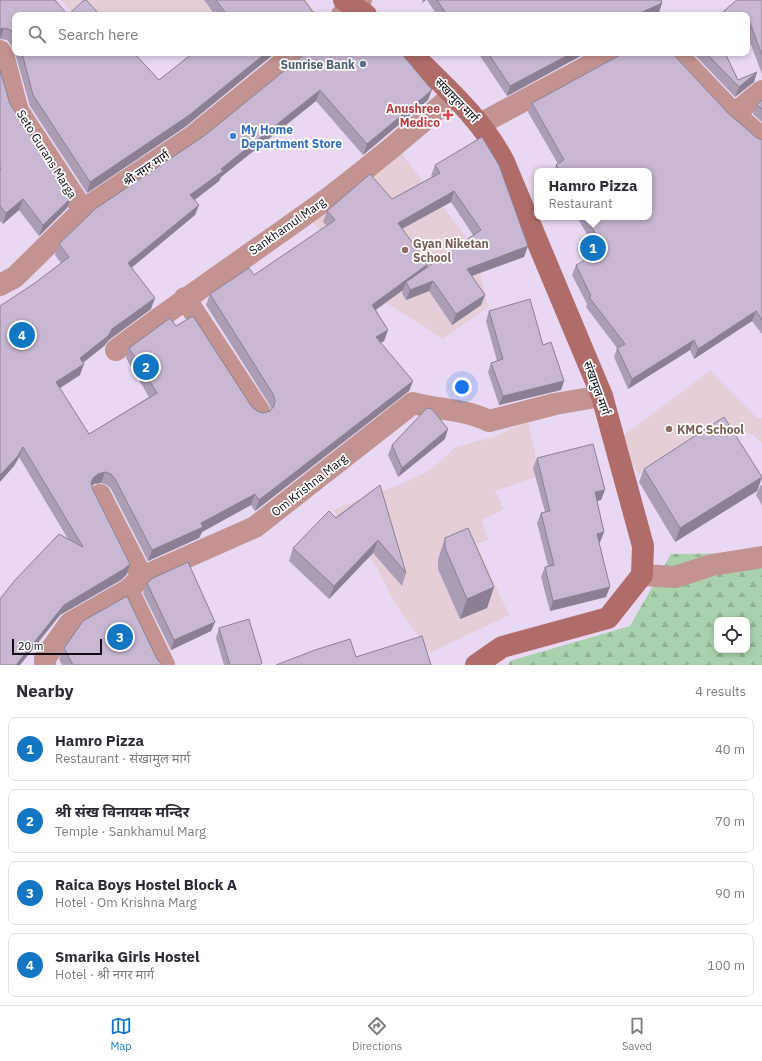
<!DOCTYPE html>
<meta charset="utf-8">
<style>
:root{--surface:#fff;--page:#f7f7f7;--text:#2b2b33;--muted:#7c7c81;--line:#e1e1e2;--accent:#1376c2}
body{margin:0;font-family:"IBM Plex Sans","Noto Sans Devanagari",sans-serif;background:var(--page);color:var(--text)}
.controls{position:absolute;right:12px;bottom:12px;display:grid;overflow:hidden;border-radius:8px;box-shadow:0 2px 6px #0003}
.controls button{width:36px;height:36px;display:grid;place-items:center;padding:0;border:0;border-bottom:1px solid var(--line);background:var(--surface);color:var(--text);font:20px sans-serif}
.scale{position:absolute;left:12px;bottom:10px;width:90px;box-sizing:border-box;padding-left:4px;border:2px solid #100b14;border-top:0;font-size:11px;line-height:14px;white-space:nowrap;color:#100b14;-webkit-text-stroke:3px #fff;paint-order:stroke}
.you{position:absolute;left:462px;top:387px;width:14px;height:14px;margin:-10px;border:3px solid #fff;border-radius:50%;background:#1a73e8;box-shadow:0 0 0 6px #1a73e833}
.badge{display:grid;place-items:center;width:26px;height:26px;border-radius:50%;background:var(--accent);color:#fff;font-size:13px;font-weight:700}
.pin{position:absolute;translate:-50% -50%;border:2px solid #fff;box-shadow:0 1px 4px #0006}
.popup{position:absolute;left:534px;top:168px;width:118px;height:52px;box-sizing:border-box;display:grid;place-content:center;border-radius:8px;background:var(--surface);filter:drop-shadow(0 1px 3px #0005);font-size:13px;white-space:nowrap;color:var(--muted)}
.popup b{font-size:15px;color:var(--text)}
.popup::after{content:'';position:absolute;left:50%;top:100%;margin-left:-8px;border:8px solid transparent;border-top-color:var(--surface)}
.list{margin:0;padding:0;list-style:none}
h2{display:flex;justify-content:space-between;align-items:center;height:52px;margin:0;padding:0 16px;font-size:17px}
h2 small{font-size:13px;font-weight:400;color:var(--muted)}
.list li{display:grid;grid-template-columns:26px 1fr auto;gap:12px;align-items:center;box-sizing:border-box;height:64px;margin:0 8px 8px;padding:0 8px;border:1px solid var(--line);border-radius:8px}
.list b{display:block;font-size:15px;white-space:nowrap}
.list p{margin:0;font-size:13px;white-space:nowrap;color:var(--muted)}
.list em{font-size:13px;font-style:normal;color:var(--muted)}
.icon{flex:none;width:22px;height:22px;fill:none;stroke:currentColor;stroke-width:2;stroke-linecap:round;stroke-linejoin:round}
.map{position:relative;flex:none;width:762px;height:665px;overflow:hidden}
.search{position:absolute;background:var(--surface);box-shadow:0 2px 6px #0003;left:12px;right:12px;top:12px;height:44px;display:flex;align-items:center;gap:10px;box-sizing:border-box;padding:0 14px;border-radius:8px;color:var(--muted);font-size:15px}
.sheet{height:340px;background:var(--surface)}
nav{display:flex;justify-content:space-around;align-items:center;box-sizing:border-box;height:56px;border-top:1px solid var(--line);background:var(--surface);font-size:11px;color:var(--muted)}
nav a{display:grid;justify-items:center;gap:2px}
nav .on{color:var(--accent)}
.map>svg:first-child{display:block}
</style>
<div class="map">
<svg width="762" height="665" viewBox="0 0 762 665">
<defs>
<pattern id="forest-firs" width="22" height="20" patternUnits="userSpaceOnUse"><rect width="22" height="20" fill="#a9d2ac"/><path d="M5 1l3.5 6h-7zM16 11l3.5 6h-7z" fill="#90b393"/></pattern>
</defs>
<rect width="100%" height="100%" fill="#e8d8f3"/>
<path fill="#e6ced8" d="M61,0H306L318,15H74Z
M398,149L470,242L477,258L488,307L443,339L380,299L309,218Z
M710,371L757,418H762V443L753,435L714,422L639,475L617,440Z
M528,421L540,476L495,491L504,509L482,520L488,539L477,545L509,615L430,653L394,602L377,568L333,510L403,483L432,469L455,447L493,437Z"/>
<path fill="url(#forest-firs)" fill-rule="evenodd" d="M762,553V665H508L510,661L630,626L671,554ZM717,620H747V650H717Z"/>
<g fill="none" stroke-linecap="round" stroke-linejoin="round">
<path stroke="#c29390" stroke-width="22" d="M342,15L361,0
M0,51L4,58L18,111L83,210
M676,53L734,114L762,91
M734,114L762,138
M480,124L613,53
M0,285L15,277L83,210L192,137L295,53
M185,298L259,411
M116,350C186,297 260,248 331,196C373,164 414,130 453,95
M100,495L142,577
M642,575L675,577L712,565L762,557
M128,590L164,665
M45,665V658L70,623L128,590L142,577L255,527L413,403C438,410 466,409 489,421L555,404L602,396"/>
<path stroke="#b06c69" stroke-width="22" d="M344,0L366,15
M411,53C445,87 482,119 504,162L602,396L643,546L642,575L608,618L502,647L476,665"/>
</g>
<path fill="#ab9db5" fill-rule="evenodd" d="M0,0L68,15H100H15V53L11,45L7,40L0,39Z
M204,0H304L315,15H215Z
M427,0H661L662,3L659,12L653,15H437Z
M762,0V74L747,34V15Z
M15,53H134L159,80L193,53H275L185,127L87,193L30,106Z
M306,53L428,100L363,155L316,101L221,177L219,181L194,200L199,205L195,215L131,268L151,309L109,340L104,346L83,363L80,375L60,388L89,434L149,397L126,358L129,348L176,326L257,411L263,413L270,411L271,409L269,404L206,305L210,294L254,275L327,226L323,222L327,211L392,199L432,177L431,176L435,165L524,257L472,276L485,295L481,305L452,325L429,291L406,300L402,293L403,290L376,310L388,330L384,341L380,343L413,381L409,391L255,511L251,505L202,532L199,538L148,561L111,489L107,485L101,483L94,484L92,486L93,490L130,564L127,574L121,580L60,615L20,665H0L68,539L19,457L14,466L35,283L61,263L55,255L59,244L204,136ZM451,202L473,235L426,268L428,264L402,229Z
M478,53H586L507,96Z
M693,53H725L738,80L754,82L735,97Z
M622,54L728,113L757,138L762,140V334L752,321L694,359L690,350L628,389L614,357L617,348L586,307L587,304L572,275L576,265L598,254L577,217H649V171H554L556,165L558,164L528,112L532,103Z
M0,70L10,104L67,208L39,236L19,210L3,224L0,221Z
M762,100V122L753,114L757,105Z
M489,311L543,345L564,381L561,390L499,405L488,372L491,363L497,361L486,321Z
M445,439L398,477L388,455L392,445Z
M537,458L601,500L597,501L604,532L600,542H599L606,597L550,611L541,577L545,567L548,566L537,523L541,513L545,512L533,468Z
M644,469L762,477L757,491L675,542L639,482Z
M380,485L406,573L402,586L373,553L329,599L289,561L293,548Z
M762,485V505L756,495L760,486Z
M445,538L494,587L487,608L460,619L438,569V559Z
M147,583L215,622L211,631L171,650L143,593Z
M219,628L261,665H224L216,638Z
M64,648L157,659L162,665H62L59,659Z"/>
<path fill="#8b8093" d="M423,0H426L422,3Z
M662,3L659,12L653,15H636Z
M4,28L0,39V29Z
M266,53H275L185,127L87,193L90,182Z
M572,53H586L507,96L510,86Z
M757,72L754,82L735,97L739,87Z
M320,90L316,101L221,177L219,181L187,206L190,195L221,169Z
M432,90L428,100L363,155L367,144Z
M454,191L451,202L394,233L398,223Z
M71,198L67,208L39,236L43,225Z
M23,199L19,210L3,224L6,213Z
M199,205L195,215L124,274L128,263Z
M528,246L524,257L463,279L467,269Z
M428,264L424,275L406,282L403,290L368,315L372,305Z
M433,281L429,291L406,300L410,290Z
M485,295L481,305L452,325L456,314Z
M155,298L151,309L109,340L104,346L76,368L80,358L112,329Z
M756,311L752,321L694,359L698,349Z
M388,330L384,341L372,348L376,337Z
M694,340L690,350L628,389L632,379Z
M84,364L80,375L52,393L56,382Z
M413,381L409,391L255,511L259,500Z
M564,381L561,390L499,405L503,396Z
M448,429L445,439L398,477L402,468Z
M23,447L19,457L14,466L0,482V475Z
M105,472L101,483L94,484L89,489L93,478L98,474Z
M762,477L757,491L675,542L680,528Z
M605,490L601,500L592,502L595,492Z
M255,494L251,505L202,532L199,538L148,561L152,550Z
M604,532L600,542L593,543L597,534Z
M378,540L373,553L329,599L334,586Z
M130,564L127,574L121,580L60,615L20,665H16L64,605Z
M494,587L487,608L460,619L467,599Z
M610,587L606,597L550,611L553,601Z
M215,622L211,631L171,650L174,640Z"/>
<path fill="#c7b7d2" stroke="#8b8093" d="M0,0H55L68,15L84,0H86L100,15H15V35L10,30L4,28L0,29Z
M216,0H304L315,15H227Z
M437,0H661L662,3L636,15H462L461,14L460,15H447Z
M737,0H762V55L747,15H719Z
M22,53H134L159,80L193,53H266L188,116L90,182L33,95Z
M306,53H401L432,90L367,144L320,90L221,169L223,171L190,195L199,205L128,263L155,298L112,329L108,336L80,358L84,364L56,382L89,434L157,393L129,348L170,318L176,326L193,316L252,407L257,411L263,413L270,411L274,406L275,400L273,394L210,294L249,268L254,275L335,220L327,211L370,174L392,199L440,173L435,165L482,137L499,165L528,246L467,269L485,295L456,314L433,281L410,290L406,282L481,230L454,191L398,223L428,264L372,305L388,330L376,337L413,381L259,500L255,494L201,523L203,527L152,550L115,479L111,474L105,472L98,474L93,478L91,483L93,490L130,564L124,569L64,605L16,665H0V599L15,580L59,534L83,547L23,447L18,456L0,475V306L35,283L69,257L59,244L95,209L204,136Z
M488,53H572L510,86Z
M624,53H667L669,56L672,53L728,113L757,138L762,140V320L756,311L698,349L694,340L632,379L617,348L625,344L589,297L591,296L576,265L605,250L586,217H649V171H560L556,165L564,160L532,103L622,54Z
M706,53H725L738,80L757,72L739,87Z
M0,70L10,104L71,198L43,225L23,199L6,213L0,206V169H1L0,167Z
M762,100V109L757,105Z
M530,299L543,345L551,342L564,381L503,396L491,363L503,359L489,311Z
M427,408L432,409L448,429L402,468L392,445Z
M724,417L762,477L680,528L644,469Z
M593,444L605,490L595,492L604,532L597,534L610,587L553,601L545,567L554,565L541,513L550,511L537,458Z
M380,485L406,573L378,540L334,586L293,548L329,511L336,518Z
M468,528L494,587L467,599L445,548V538Z
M188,562L215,622L174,640L147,583L153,578Z
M127,596L157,659L162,665H73L64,648L83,621Z
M249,619L262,663L260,665H230L219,628Z
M422,636L431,665H276L315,650L350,639L356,657Z"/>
<circle fill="#5c6f8a" stroke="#fff" stroke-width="1.5" cx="363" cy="64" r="4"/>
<path fill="#e0444e" stroke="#fff" stroke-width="1.5" d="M446 109h4v4h4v4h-4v4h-4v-4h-4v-4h4z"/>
<circle fill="#3f7fe0" stroke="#fff" stroke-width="1.5" cx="233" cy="136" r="4"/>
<g fill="#8d6e63" stroke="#fff" stroke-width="1.5">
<circle cx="405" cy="250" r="4"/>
<circle cx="669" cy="429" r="4"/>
</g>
<g text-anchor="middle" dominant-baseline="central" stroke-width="3.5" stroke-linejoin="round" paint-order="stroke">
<g font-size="12" font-weight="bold" fill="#4e5e75" stroke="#fff" text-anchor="end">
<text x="355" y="64">Sunrise Bank</text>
</g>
<g font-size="12" fill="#100b14" stroke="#fff">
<text transform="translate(457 100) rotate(46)">संखामुल मार्ग</text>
<text transform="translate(47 154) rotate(58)">Seto Gurans Marga</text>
<text transform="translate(146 168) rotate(-34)">श्री नगर मार्ग</text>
<text transform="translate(287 226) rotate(-35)">Sankhamul Marg</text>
<text transform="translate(597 388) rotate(70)">संखामुल मार्ग</text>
<text transform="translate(309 485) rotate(-38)">Om Krishna Marg</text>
</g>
<g font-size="12" font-weight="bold" fill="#be3a42" stroke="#fff" text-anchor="end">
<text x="440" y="108">Anushree<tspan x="440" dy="14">Medico</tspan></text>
</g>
<g font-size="12" font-weight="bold" fill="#366cbe" stroke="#fff" text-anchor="start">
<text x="241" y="129">My Home<tspan x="241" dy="14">Department Store</tspan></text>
</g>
<g font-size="12" font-weight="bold" fill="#785e54" stroke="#fff" text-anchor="start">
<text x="413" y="243">Gyan Niketan<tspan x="413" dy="14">School</tspan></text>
<text x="677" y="429">KMC School</text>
</g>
</g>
</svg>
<div class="controls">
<button><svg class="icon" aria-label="locate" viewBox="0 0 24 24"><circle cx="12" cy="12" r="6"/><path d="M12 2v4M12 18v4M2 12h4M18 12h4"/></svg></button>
</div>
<div class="scale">20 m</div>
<div class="you"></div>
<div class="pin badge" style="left:593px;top:248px">1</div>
<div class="popup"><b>Hamro Pizza</b>Restaurant</div>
<div class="pin badge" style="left:146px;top:367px">2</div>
<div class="pin badge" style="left:120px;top:637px">3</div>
<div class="pin badge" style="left:22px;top:335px">4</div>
<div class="search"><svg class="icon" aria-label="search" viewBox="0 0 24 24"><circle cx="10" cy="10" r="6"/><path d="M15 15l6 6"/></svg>Search here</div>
</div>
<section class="sheet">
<h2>Nearby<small>4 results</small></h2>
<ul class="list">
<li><span class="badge">1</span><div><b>Hamro Pizza</b><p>Restaurant · संखामुल मार्ग</p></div><em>40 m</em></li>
<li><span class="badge">2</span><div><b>श्री संख विनायक मन्दिर</b><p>Temple · Sankhamul Marg</p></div><em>70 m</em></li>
<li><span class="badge">3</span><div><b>Raica Boys Hostel Block A</b><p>Hotel · Om Krishna Marg</p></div><em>90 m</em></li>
<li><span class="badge">4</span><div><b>Smarika Girls Hostel</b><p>Hotel · श्री नगर मार्ग</p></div><em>100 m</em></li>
</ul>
</section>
<nav>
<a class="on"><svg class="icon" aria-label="map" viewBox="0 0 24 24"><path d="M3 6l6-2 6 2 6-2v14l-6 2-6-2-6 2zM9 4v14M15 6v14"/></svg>Map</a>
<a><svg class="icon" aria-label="directions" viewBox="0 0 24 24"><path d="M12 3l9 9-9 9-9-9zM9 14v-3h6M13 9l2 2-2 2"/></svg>Directions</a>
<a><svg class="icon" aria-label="saved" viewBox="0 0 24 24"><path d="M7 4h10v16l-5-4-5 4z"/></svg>Saved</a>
</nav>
